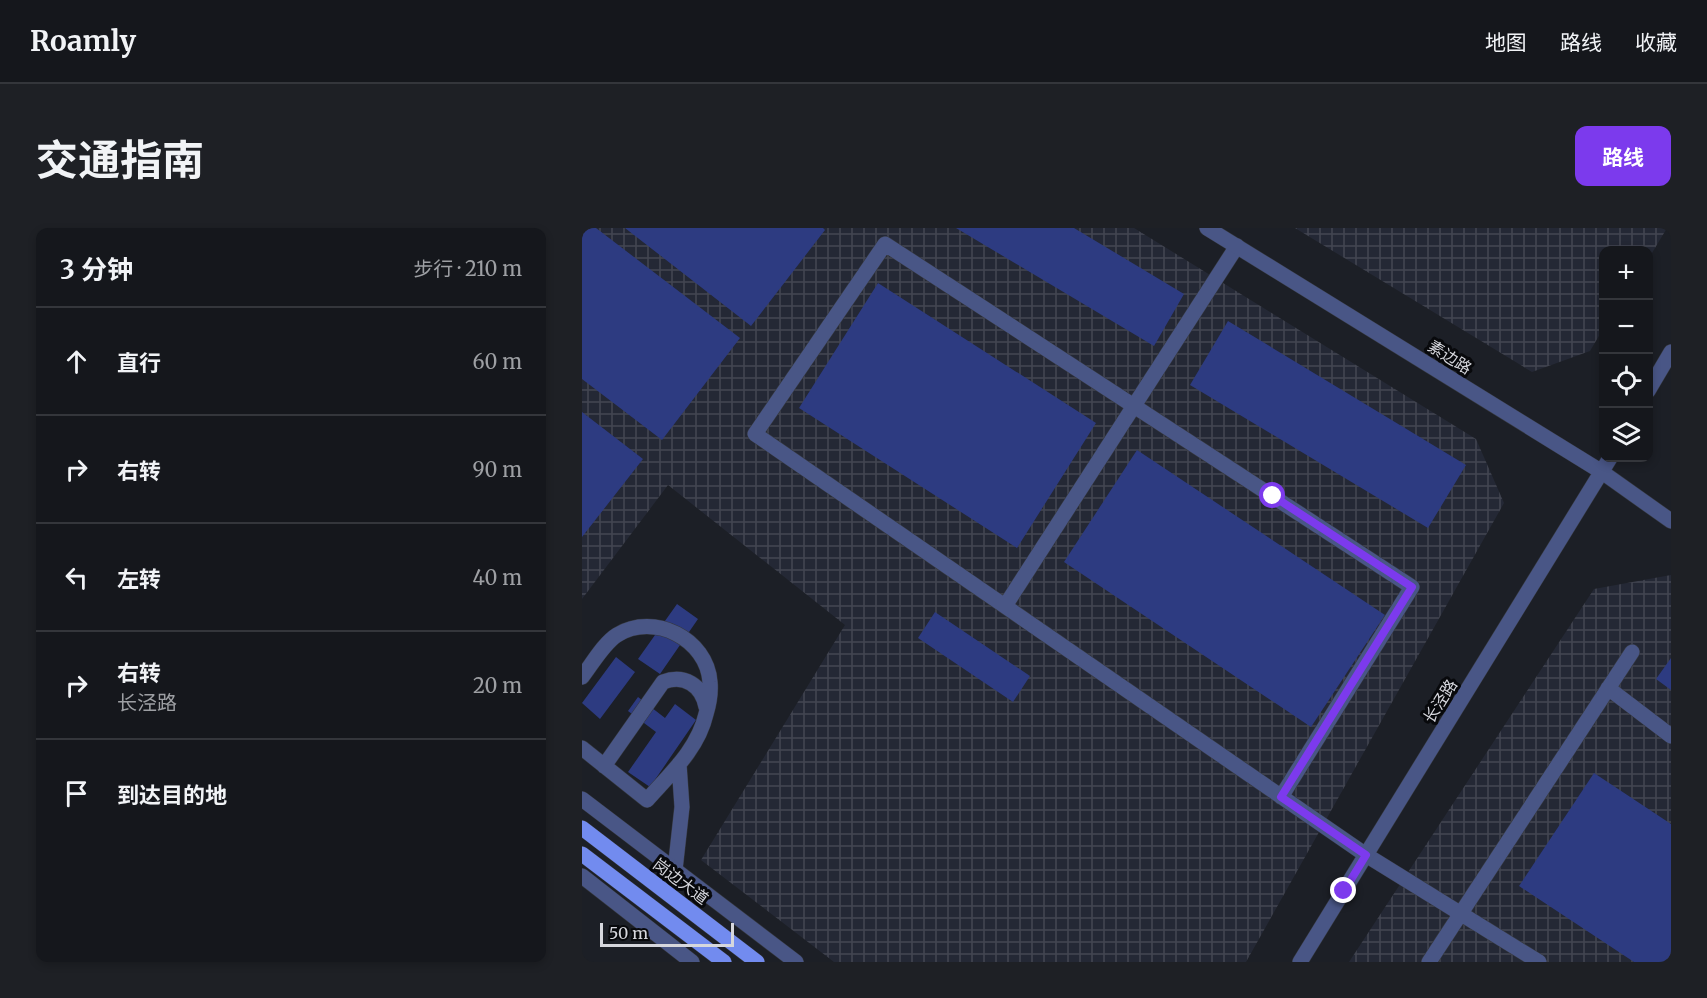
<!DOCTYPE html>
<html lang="zh">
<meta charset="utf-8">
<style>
:root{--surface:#15171c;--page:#1e2025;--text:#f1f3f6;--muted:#9d9fa3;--line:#34363b;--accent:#7c3aed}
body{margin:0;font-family:Merriweather,"Noto Sans SC",serif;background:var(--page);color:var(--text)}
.controls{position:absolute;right:18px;top:18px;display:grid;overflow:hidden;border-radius:12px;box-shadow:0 3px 9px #0003}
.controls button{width:54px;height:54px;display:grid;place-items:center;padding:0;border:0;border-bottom:2px solid var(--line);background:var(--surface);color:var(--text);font:30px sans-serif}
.scale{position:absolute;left:18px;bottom:15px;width:134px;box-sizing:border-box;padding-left:6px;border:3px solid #d6d7dd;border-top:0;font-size:16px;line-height:21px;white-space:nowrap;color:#d6d7dd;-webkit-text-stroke:4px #08090c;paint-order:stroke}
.stop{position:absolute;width:18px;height:18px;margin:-14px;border:4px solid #7c3aed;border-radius:50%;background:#fff}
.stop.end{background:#7c3aed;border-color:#fff;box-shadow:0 2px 6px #0008}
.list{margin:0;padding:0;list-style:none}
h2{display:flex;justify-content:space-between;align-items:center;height:78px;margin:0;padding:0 24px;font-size:26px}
h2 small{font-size:20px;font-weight:400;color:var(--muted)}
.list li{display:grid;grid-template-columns:39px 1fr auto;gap:18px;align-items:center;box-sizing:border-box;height:108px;padding:0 24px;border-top:2px solid var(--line)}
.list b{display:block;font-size:22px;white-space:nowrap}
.list p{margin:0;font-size:20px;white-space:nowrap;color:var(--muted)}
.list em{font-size:20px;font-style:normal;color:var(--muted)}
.icon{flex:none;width:33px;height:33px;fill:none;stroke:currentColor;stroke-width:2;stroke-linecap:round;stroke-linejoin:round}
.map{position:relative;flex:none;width:1089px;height:734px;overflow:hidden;border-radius:12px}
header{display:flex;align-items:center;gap:36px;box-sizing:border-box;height:84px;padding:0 30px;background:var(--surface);border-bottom:2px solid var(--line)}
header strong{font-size:28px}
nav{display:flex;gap:33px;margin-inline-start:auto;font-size:21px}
.intro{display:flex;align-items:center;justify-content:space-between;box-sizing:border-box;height:144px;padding:0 36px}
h1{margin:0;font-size:42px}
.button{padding:15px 27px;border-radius:12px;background:var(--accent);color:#fff;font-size:21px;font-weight:700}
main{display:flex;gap:36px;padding:0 36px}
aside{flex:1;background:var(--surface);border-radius:12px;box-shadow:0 3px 9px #0003}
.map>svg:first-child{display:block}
</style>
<header>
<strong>Roamly</strong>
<nav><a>地图</a><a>路线</a><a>收藏</a></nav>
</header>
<div class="intro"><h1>交通指南</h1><a class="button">路线</a></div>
<main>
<aside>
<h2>3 分钟<small>步行 · 210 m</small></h2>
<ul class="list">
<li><svg class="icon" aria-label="ahead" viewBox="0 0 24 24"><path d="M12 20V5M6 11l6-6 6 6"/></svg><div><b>直行</b></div><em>60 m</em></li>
<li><svg class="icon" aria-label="right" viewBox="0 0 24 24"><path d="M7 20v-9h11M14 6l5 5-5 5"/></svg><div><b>右转</b></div><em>90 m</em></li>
<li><svg class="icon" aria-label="left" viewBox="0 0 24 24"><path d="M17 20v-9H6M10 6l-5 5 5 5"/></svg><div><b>左转</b></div><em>40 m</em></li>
<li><svg class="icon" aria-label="right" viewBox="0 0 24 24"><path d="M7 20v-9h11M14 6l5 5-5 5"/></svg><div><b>右转</b><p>长泾路</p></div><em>20 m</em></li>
<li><svg class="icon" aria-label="arrive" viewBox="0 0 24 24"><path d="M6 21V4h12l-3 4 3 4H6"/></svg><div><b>到达目的地</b></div></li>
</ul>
</aside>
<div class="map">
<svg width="1089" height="734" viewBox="0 0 1089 734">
<defs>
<pattern id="industrial-grid" width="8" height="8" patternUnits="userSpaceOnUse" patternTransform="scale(1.5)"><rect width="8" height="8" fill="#242835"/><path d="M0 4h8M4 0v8" fill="none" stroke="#434652"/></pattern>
</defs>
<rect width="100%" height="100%" fill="#1c1f26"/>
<path fill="url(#industrial-grid)" d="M0,0H552L894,211L922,275L664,734H252L119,632L263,397L86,257L0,371Z
M713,0H1085L1067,30L1066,22H1022L1021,101L1008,123L950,144Z
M1089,347V734H767L1012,361Z"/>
<path fill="#2d3b81" d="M0,0H14L158,110L80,212L0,151Z
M43,0H241L243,2L169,98Z
M374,0H492L602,66L572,118Z
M296,55L514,195L435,320L217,180Z
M646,93L884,237L846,300L608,157Z
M0,184L61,231L0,309Z
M555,222L803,387L729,499L482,334Z
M95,376L116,391L78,446L56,431Z
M353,384L448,448L431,474L336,410Z
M34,429L53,444L18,491L0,475Z
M1089,430V462L1074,451Z
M56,469L83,490L93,476L114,492L68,559L46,544L74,504L46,483Z
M1012,545L1089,596V734H1052L937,658Z"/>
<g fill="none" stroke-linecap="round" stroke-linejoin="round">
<g stroke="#363940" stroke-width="16">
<path id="minor" d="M423,378L655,18
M0,449C10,436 22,415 35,407C72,384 125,411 128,454C129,464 127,476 124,486C116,521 88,546 65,572L0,520
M1026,460L1089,508
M22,538L81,454C102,446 120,457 124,479
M699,569L830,359L303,16L173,206L784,627L957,734
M93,642L100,579L97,536
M847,734L1050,424"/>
</g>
<g stroke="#363940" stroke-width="16">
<path id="tertiary" d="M625,0L1020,244L1089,293
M1066,163L1089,124
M0,571L214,734
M0,648L110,734
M718,734L1028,230"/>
</g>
<g stroke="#363940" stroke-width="16">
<path id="primary" d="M0,600L175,734
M0,626L142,734"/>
</g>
<use href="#minor" stroke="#495686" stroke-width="15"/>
<use href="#tertiary" stroke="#495686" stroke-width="15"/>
<use href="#primary" stroke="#728bef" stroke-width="15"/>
</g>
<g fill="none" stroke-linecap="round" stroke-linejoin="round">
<path stroke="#7c3aed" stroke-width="8" d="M691,268L830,359L699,569L784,627L762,663"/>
</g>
<g text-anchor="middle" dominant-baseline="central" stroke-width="6" stroke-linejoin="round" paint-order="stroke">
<g font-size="16" fill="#d6d7dd" stroke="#08090c">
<text transform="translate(868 129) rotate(32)">素边路</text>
<text transform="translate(858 473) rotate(-58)">长泾路</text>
<text transform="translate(99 653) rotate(37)">岗边大道</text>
</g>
</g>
</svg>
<div class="controls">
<button>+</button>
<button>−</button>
<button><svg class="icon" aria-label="locate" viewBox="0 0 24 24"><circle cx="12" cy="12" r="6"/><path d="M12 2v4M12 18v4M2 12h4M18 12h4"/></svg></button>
<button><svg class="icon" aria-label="layers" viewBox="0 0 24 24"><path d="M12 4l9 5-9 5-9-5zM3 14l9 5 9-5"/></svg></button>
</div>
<div class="scale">50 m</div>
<div class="stop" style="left:691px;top:268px"></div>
<div class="stop end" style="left:762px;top:663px"></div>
</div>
</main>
